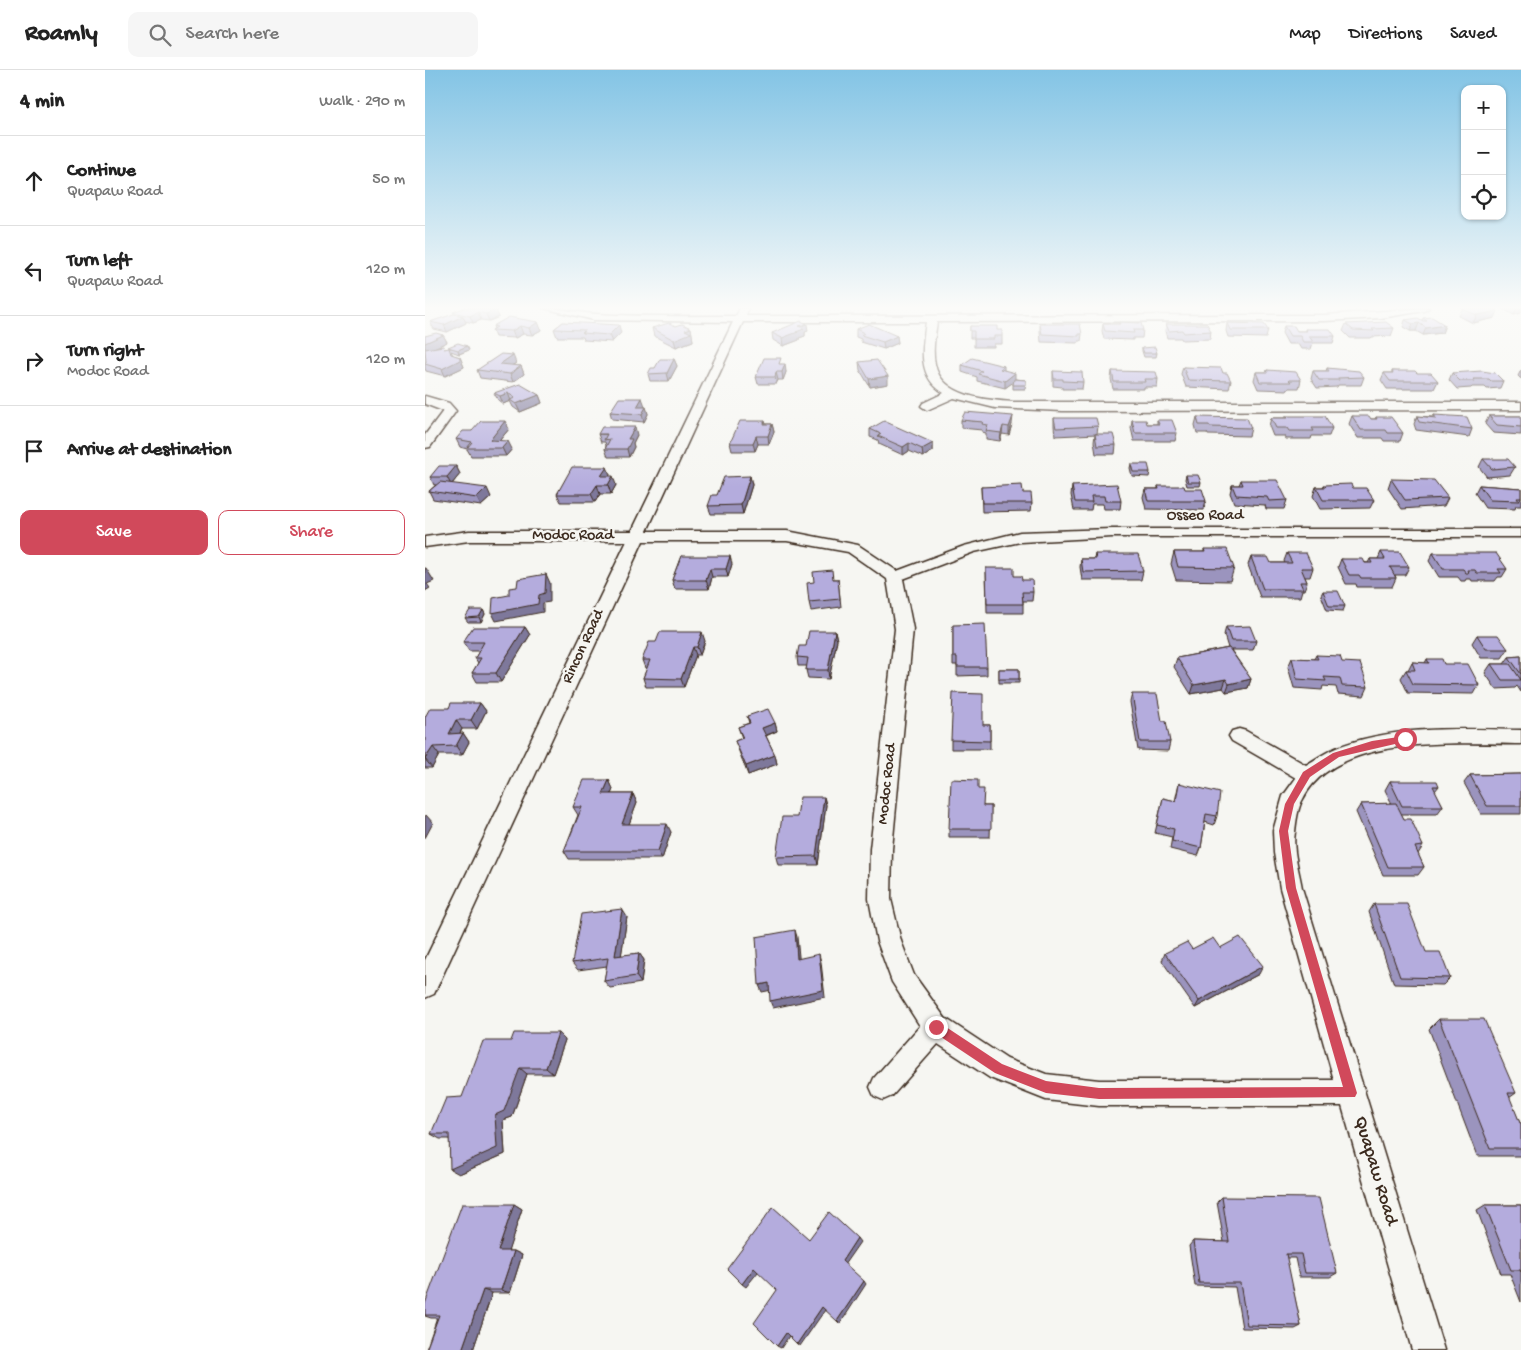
<!DOCTYPE html>
<meta charset="utf-8">
<style>
:root{--surface:#fff;--page:#f6f6f6;--text:#222;--muted:#767676;--line:#e0e0e0;--accent:#d1495b}
body{margin:0;font-family:"Gochi Hand",sans-serif;background:var(--page);color:var(--text)}
.controls{position:absolute;right:15px;top:15px;display:grid;overflow:hidden;border-radius:10px;box-shadow:0 1px 4px #0004}
.controls button{width:45px;height:45px;display:grid;place-items:center;padding:0;border:0;border-bottom:1px solid var(--line);background:var(--surface);color:var(--text);font:25px sans-serif}
.stop{position:absolute;width:15px;height:15px;margin:-11px;border:4px solid #d1495b;border-radius:50%;background:#fff}
.stop.end{background:#d1495b;border-color:#fff;box-shadow:0 1px 5px #0008}
.list{margin:0;padding:0;list-style:none}
h2{display:flex;justify-content:space-between;align-items:center;height:65px;margin:0;padding:0 20px;font-size:21px}
h2 small{font-size:16px;font-weight:400;color:var(--muted)}
.list li{display:grid;grid-template-columns:32px 1fr auto;gap:15px;align-items:center;box-sizing:border-box;height:90px;padding:0 20px;border-top:1px solid var(--line)}
.list b{display:block;font-size:19px;white-space:nowrap}
.list p{margin:0;font-size:16px;white-space:nowrap;color:var(--muted)}
.list em{font-size:16px;font-style:normal;color:var(--muted)}
.actions{display:flex;gap:10px;padding:15px 20px}
.actions a{flex:1;padding:11px 0;border:1px solid var(--accent);border-radius:10px;text-align:center;font-size:18px;color:var(--accent)}
.actions .main{background:var(--accent);color:#fff}
.icon{flex:none;width:28px;height:28px;fill:none;stroke:currentColor;stroke-width:2;stroke-linecap:round;stroke-linejoin:round}
.map{position:relative;flex:none;width:1096px;height:1280px;overflow:hidden}
header{display:flex;align-items:center;gap:30px;box-sizing:border-box;height:70px;padding:0 25px;background:var(--surface);border-bottom:1px solid var(--line)}
header strong{font-size:24px}
nav{display:flex;gap:28px;margin-inline-start:auto;font-size:18px}
.search{width:350px;height:45px;background:var(--page);display:flex;align-items:center;gap:12px;box-sizing:border-box;padding:0 18px;border-radius:10px;color:var(--muted);font-size:19px}
main{display:flex}
aside{flex:1;background:var(--surface)}
.map>svg:first-child{display:block}
</style>
<header>
<strong>Roamly</strong>
<div class="search"><svg class="icon" aria-label="search" viewBox="0 0 24 24"><circle cx="10" cy="10" r="6"/><path d="M15 15l6 6"/></svg>Search here</div>
<nav><a>Map</a><a>Directions</a><a>Saved</a></nav>
</header>
<main>
<aside>
<h2>4 min<small>Walk · 290 m</small></h2>
<ul class="list">
<li><svg class="icon" aria-label="ahead" viewBox="0 0 24 24"><path d="M12 20V5M6 11l6-6 6 6"/></svg><div><b>Continue</b><p>Quapaw Road</p></div><em>50 m</em></li>
<li><svg class="icon" aria-label="left" viewBox="0 0 24 24"><path d="M17 20v-9H6M10 6l-5 5 5 5"/></svg><div><b>Turn left</b><p>Quapaw Road</p></div><em>120 m</em></li>
<li><svg class="icon" aria-label="right" viewBox="0 0 24 24"><path d="M7 20v-9h11M14 6l5 5-5 5"/></svg><div><b>Turn right</b><p>Modoc Road</p></div><em>120 m</em></li>
<li><svg class="icon" aria-label="arrive" viewBox="0 0 24 24"><path d="M6 21V4h12l-3 4 3 4H6"/></svg><div><b>Arrive at destination</b></div></li>
</ul>
<div class="actions"><a class="main">Save</a><a>Share</a></div>
</aside>
<div class="map">
<svg width="1096" height="1280" viewBox="0 0 1096 1280">
<rect width="100%" height="100%" fill="#f6f6f2"/>
<filter id="ink" filterUnits="userSpaceOnUse"><feTurbulence type="fractalNoise" baseFrequency=".02" numOctaves="2"/><feDisplacementMap in="SourceGraphic" scale="10" xChannelSelector="R" yChannelSelector="G"/><feConvolveMatrix kernelMatrix="1 2 1 2 8 2 1 2 1" color-interpolation-filters="sRGB"/></filter>
<g filter="url(#ink)">
<g fill="none" stroke-linecap="round" stroke-linejoin="round">
<g stroke="#3b2a1e" stroke-width="3">
<path id="minor" d="M118,238C137,238 153,243 172,244C218,247 264,246 311,246L315,238H323L321,246L899,245L1004,238L999,241L956,248L899,251L512,252C510,266 507,280 510,294C516,327 562,330 588,332H1096V340L638,341L570,338L529,328L502,340L496,336L498,333L519,323C492,307 497,278 501,252H318L222,461H362L433,475L472,501L539,476L595,462L687,459H1096V467H687L595,472L549,482L478,509L488,559L467,779L466,829L476,871L489,905L520,948L582,989L621,1004L674,1010H909L855,818L849,783L848,761L858,726L871,708L807,671L804,666L807,661L814,659L821,661L881,695C891,689 901,682 911,678C969,655 1035,659 1096,660V674C1034,674 911,663 878,729C873,737 871,752 870,762C867,780 874,800 877,818L1019,1280H987L917,1036H674L621,1030L565,1008L513,974L467,1026L458,1030L449,1026L445,1017L449,1008L495,956L467,912L452,871L444,829L445,779L470,559L462,509L423,482L362,471H218L9,924L0,928V890L202,471H44L0,477V467L44,461H207L308,252L169,250Z
M0,326L24,333L31,341L5,377L0,378V365L18,341L0,334Z"/>
</g>
<use href="#minor" fill="#f6f6f2" fill-rule="evenodd"/>
</g>
<path fill="#9b94be" stroke="#3b2a1e" d="M1076,238H1096L1089,245Z
M68,239L71,240L74,247L64,251L56,250L48,253L40,251L41,253L22,262L9,259L5,252L29,244L28,242Z
M1037,239L1070,248L1048,253L1034,246Z
M998,248L1020,255L1017,263L998,265L991,261H985L978,257L980,250H997Z
M113,252L116,260L107,265L98,264L90,268L70,267L67,260L69,259L68,256Z
M138,252L196,263L187,272L159,270L158,267H132L129,259Z
M694,252L718,260L717,268H708V270L679,269L677,261L678,254H694Z
M802,253L843,260L841,268L803,267L801,261Z
M615,254L657,264L656,271H654L653,273L616,272L615,261Z
M741,254L786,261L785,269L757,270L756,268H742L740,261Z
M921,254L969,258L966,266L947,267L946,268H925L918,261Z
M251,256L266,258L268,271L251,277L229,266L227,258Z
M545,256L572,260L577,266V274H569V277H549V268H545Z
M859,256L872,261H880V259L910,266L908,273H888L886,279H876L873,274H863L857,263Z
M431,259L472,266L473,273L459,279L436,272V269L431,267Z
M383,261L380,262V266L374,268V270L358,276L348,270L347,263Z
M18,265L22,272L12,277L19,279L42,276L44,280L34,284L26,281L28,285L35,287L39,297L20,306L1,301L0,298V292H1L0,285V266Z
M717,278L732,283L731,287H719L717,281Z
M249,289L252,296L244,311H225L223,304L230,298Z
M434,292L463,314L445,317L435,300Z
M91,293L87,295L96,296L99,304L88,312L55,308L52,300Z
M357,294L361,302L358,310H353L351,314H333L331,307Z
M537,295L579,296V300L590,309L601,310L600,319H588V312L580,318L552,311V307L537,302Z
M758,297L798,303L806,311L804,319L761,317L756,304Z
M902,298L939,307L936,315H913L912,317L892,318L886,309L888,301H901Z
M842,300L876,310L874,318H864L863,320L833,319L829,310L831,302H841Z
M1096,300V309L1093,306Z
M628,301L658,312L657,319H637V317L628,316Z
M687,301L733,309L732,317H719V319H688L686,309Z
M967,301L992,303L1013,311L1009,319H962L956,310L959,303H967Z
M1027,303L1078,311L1075,318L1062,319L1060,317H1047L1046,318L1032,319L1024,310Z
M69,323L114,325L117,333L95,342L88,337L85,331L78,334L73,330Z
M220,336L219,337H221L223,344L219,352L187,349L185,342Z
M1009,345L1047,359L1044,367L991,360L989,354L992,346L1008,347Z
M861,346L907,358L904,366H887L886,369H861L860,366H848L844,356L846,348H861Z
M927,346L946,349H950L951,347L978,363L975,371H959L957,368H933L924,354Z
M1064,346H1096V365L1068,363L1060,354Z
M772,347L826,358L824,366L783,365L782,363H772L770,355Z
M629,348L673,356L672,364L630,366L629,356Z
M536,350L587,354L584,365L577,364L575,371L561,369V363L557,362V360L536,358Z
M707,350L722,354H732V350L752,363L750,371H709L706,358Z
M340,351L341,354H347L349,362L344,374H333L330,381H307L305,373Z
M84,359L75,370L87,379L81,386H46L42,379L35,377L31,369L47,361Z
M445,359L508,373V381L498,387L484,381L478,385L454,374L453,370L445,367Z
M173,364L212,365L208,373L209,377L204,387H183L180,379L181,376L180,372H176Z
M670,364L691,375L690,384H671L669,372Z
M1058,389L1090,397L1085,405L1062,407L1054,397Z
M706,394L725,402L724,407L707,406L705,398Z
M31,396L35,404L27,414L66,427L56,436L8,429L4,421L11,415H9L5,407Z
M182,397L185,405L184,406L191,415L186,424H175L170,432H136L132,424Z
M761,405L776,412L775,416H762L760,409Z
M325,406L327,415L318,444H286L283,436L292,425Z
M966,409L1023,428L1019,436L977,439L963,418Z
M816,410L862,430L859,439H841L840,435L809,433L805,423L807,415H814Z
M899,415L949,430L945,438L895,439L888,426L891,417H898Z
M1054,415L1096,418V436H1091L1090,439L1060,438L1050,423Z
M647,416L696,431L695,439H679L678,434H667L666,440H649L646,425Z
M733,416L781,431L779,440L721,439L718,427L720,419H733Z
M556,417L598,423L607,433L606,441L557,442Z
M779,479L809,498L805,511L751,510L746,494L749,482H779Z
M956,482L984,497L980,505H970L971,508L967,517H932L931,514H921L913,497L916,489L943,493L945,489H953Z
M862,483L888,498L885,507H880L882,512L879,520H877L875,527H835L823,495L826,487L846,493H860L859,491Z
M1008,483L1082,499L1077,507H1073L1070,511H1047L1046,509H1041L1040,511H1036L1033,507H1014L1004,491Z
M670,484L718,501L716,510H657L655,497L656,489H669Z
M256,486L307,494L303,507H287L284,519H250L247,510Z
M561,498L589,506L597,510L608,522L607,531H598V543H562Z
M408,509H413L416,537L386,541L384,532Z
M898,521L920,536L918,541L902,540L896,525Z
M58,540L60,544L56,552H43L40,548Z
M528,555L562,597V605L532,606V595H528Z
M100,557L105,565L76,612H52L47,603L53,593L50,588L54,581H44L38,572Z
M801,557L831,571L828,580H806L826,609L823,618L801,622L798,618L766,624L749,597L752,588L803,578L799,565Z
M410,561L412,570L404,609L383,608L381,600L382,596H373L372,587L381,576Z
M1052,565L1083,579L1077,588H1056L1047,573Z
M280,571L275,585H271L259,617H221L218,608L222,598H220L217,590Z
M891,585L917,592L943,617L939,626L913,624L911,617L898,616L897,620L869,618L863,597L867,588L889,589Z
M1096,586V622L1092,616L1090,618L1071,619L1060,603L1066,594H1079L1084,587Z
M1002,589L1019,594L1054,615L1049,624L983,623L976,608L981,600H983L987,592L1000,593Z
M574,599H594V613H574Z
M707,624L737,651L745,672L743,681L713,680L705,632Z
M55,633L61,641L52,659H37L35,664L38,663L44,672L37,685H14L7,698H0V647L24,638Z
M322,646L350,653L352,661L341,666L350,685L352,694L323,705L310,671L317,668L313,657L324,653Z
M558,655H565V679H526V670Z
M1096,704V744H1056L1039,713L1045,705Z
M184,710L188,719L186,724H208L212,733L204,754L246,762L237,789H144L139,781L153,745L148,737Z
M965,711L1014,716L1010,721L1018,736L1012,744H976L979,749L998,776L993,784L999,797L993,805H958L931,742L936,734H967L960,720Z
M754,713L792,746L789,755L780,752L776,778L773,786L745,779L747,767L730,763L738,728L750,731Z
M553,719L558,736H566L565,767H524V759Z
M399,727L401,735L393,795H353L351,787Z
M949,834L1001,882L1025,908L1018,915L969,914L944,842Z
M202,847L196,886L214,883L219,890L216,913L185,918L179,911L182,896L153,900L147,893Z
M795,878L834,904L770,938L737,891L740,883L767,879Z
M1014,949L1091,1023L1084,1028L1095,1053H1096V1086H1052L1004,959Z
M133,963L140,970L128,1004H102L87,1047L78,1050L80,1084L34,1104L24,1069H15L6,1064L86,971Z
M797,1127L912,1203L905,1207H874L870,1188H861L876,1256L870,1259L817,1258L810,1217L770,1216L764,1176L768,1171L799,1172L792,1132Z
M89,1134L97,1139L83,1181H89L97,1185L85,1223H67L48,1280H1L12,1248H6L0,1246V1234Z
M1060,1135H1096V1232L1085,1204H1076L1052,1140Z"/>
<path fill="#7e789b" stroke="#3b2a1e" d="M64,238H68L69,241L71,240L74,247L64,251L61,244Z
M1092,238H1096V243L1089,245Z
M1073,241L1070,248L1048,253L1052,245Z
M53,242L56,250L48,253L45,246Z
M38,246L41,253L22,262L19,255Z
M113,252L116,260L107,265L104,258Z
M994,253L991,261H985L988,254Z
M382,254L383,261L380,262V266L374,268V270L358,276L357,268L374,256Z
M194,255L196,263L187,272L184,265Z
M1020,255L1017,263L998,265L1001,258Z
M95,256L98,264L90,268L87,261Z
M266,258L268,271L251,277L249,270L260,260Z
M18,265L22,272L2,281L0,277V273Z
M472,266L473,273L459,279L458,272Z
M42,276L44,280L34,284L33,280Z
M88,285L91,293L78,301L75,294Z
M35,287L39,297L20,306L17,299Z
M249,289L252,296L244,311L242,303Z
M360,294L361,302L358,310L357,302Z
M96,296L99,304L88,312L85,304Z
M351,302L353,310L351,314L350,307Z
M590,303V311L580,318V311Z
M463,306V314L445,317L444,309Z
M83,323L86,331L85,330V331L78,334L75,326Z
M114,325L117,333L95,342L91,334Z
M217,328L220,336L215,344L212,337Z
M221,337L223,344L219,352L217,344Z
M588,346L587,354L584,365V357Z
M80,351L84,359L68,378L65,370Z
M347,354L349,362L344,374L343,366Z
M578,356L577,364L575,371L576,363Z
M210,357L212,365L208,373L209,377L204,387L202,379L203,369Z
M331,366L333,374L330,381L328,373Z
M83,371L87,379L81,386L77,378Z
M484,373V381L478,385V377Z
M508,373V381L498,387L497,379Z
M31,396L35,404L26,415L22,407Z
M182,397L185,405L179,415L176,406Z
M188,406L191,415L186,424L183,415Z
M325,406L327,415L318,444L316,435Z
M172,415L175,424L170,432L166,424Z
M62,418L66,427L56,436L52,428Z
M305,486L307,494L303,507L301,499Z
M0,498H1L9,511L2,514L5,518L0,521Z
M285,499L287,507L284,519L281,510Z
M121,504L125,513V532L118,533V542L71,551L67,543L114,525Z
M58,540L60,544L56,552L54,547Z
M100,557L105,565L76,612L71,603Z
M410,561L412,570L404,609L403,600Z
M277,562L280,571L275,585L272,577Z
M268,577L271,585L259,617L256,609Z
M801,609L798,618L766,624L769,615Z
M826,609L823,618L801,622L804,614Z
M55,633L61,641L52,659L46,650Z
M31,650L37,659L30,672L24,664Z
M350,653L352,661L339,666L337,658Z
M38,663L44,672L37,685L31,676Z
M8,677L14,685L7,698L0,689Z
M350,685L352,694L323,705L321,696Z
M184,710L188,719L183,733L178,724Z
M208,724L212,733L201,762L197,754Z
M399,727L401,735L393,795L391,786Z
M1,745L8,753L0,768V747Z
M242,754L246,762L237,789L233,781Z
M197,839L202,847L195,894L190,886Z
M370,860L372,867L375,896L372,889Z
M214,883L219,890L216,913L211,906Z
M394,884L396,892L400,927L348,938L345,931Z
M838,896L834,904L770,938L774,931Z
M344,913L347,920L337,922L334,915Z
M133,963L140,970L128,1004L121,998Z
M95,998L102,1004L87,1047L78,1050L80,1084L34,1104L25,1099Z
M89,1134L97,1139L82,1185L73,1181Z
M432,1168L435,1172L419,1195L417,1191Z
M89,1181L97,1185L85,1223L76,1220Z
M329,1198L333,1202L321,1217L317,1214Z
M439,1211L441,1214L415,1254L412,1251Z
M58,1220L67,1223L48,1280H37Z
M397,1237L400,1240L375,1276L372,1274Z
M361,1263L364,1266L356,1278L352,1276Z"/>
<path fill="#b4acdd" stroke="#3b2a1e" d="M39,238H64L71,240L61,244L53,242L45,246L28,242Z
M1041,238H1067L1073,241L1052,245L1037,239Z
M29,244L38,246L19,255L5,252Z
M84,247L113,252L104,258L95,256L87,261L67,260L72,257L68,256Z
M1007,247L1020,255L1001,258L994,253L988,254L980,250L993,248L998,251H1002L998,248Z
M376,251L382,254L374,256L379,259L371,262H373L357,268L347,263Z
M138,252L194,255L184,265L157,263L160,260L129,259Z
M694,252L716,253L718,260H708L709,263L680,261L678,254H695Z
M961,252L969,258L947,259L949,261L928,260L921,254Z
M244,253L251,256L257,254L266,258L260,260L266,263L249,270L227,258Z
M802,253L839,254L843,260H805Z
M444,254L472,266L458,272L436,265L439,263L431,259Z
M615,254H655L657,264H654V266L617,264Z
M741,254H782L786,261L759,263L757,260L744,261Z
M545,256H572V260H577V266H569V269H549V261H545Z
M859,256H869L872,261H882L880,259H905L910,266H884L888,272H878L875,266H865Z
M11,263L18,265L0,273V266Z
M33,273L42,276L33,280L23,277Z
M18,276L19,279L24,278L26,284L35,287V290L17,299L0,294V292H1L0,279Z
M730,277L732,283H719L717,278Z
M76,284L88,285L75,294L96,296L85,304L52,300Z
M339,288H356L354,294H360L357,302H351L350,307H331Z
M547,288L579,296L575,299L590,303L580,311L553,304L557,301L537,295Z
M235,289H249L242,303L223,304L226,298H230Z
M452,290L463,306L444,309L434,292Z
M758,297L796,298L798,303H802L806,311L763,310Z
M902,298L934,301L939,307L913,308L914,310H894L888,301H904Z
M842,300L871,302L876,310H864L866,312H835L831,302H843Z
M628,301L657,302L658,312L638,311V309H629Z
M687,301L731,302L733,309H719L720,312H689Z
M967,301H990L992,303H1006L1013,311H965L959,303H968Z
M1057,301L1070,303L1078,311H1066L1064,309H1048L1050,311H1035L1027,303Z
M589,309L601,310V315H588Z
M95,314L114,325L91,334L85,330L90,328L83,323L75,326L69,323Z
M194,328H217L212,337H221L217,344L185,342Z
M540,342L588,346L584,357L578,356L576,363L561,361L563,355L557,354L558,352L536,350Z
M1009,345L1042,347L1047,359L994,352L992,346L1011,348Z
M861,346H900L907,358H887L889,361H864L862,358H851L846,348H863Z
M927,346H944L946,349H952L951,347H966L978,363H963L961,360H936Z
M1064,346H1096V357L1072,355Z
M772,347L822,348L826,358L785,357L784,355H774Z
M629,348H671L673,356L631,358Z
M707,350H721L722,354H734L732,350H747L752,363H710Z
M56,351H80L65,370L83,371L77,378H42L47,372L31,369L38,361H47Z
M315,351H340L339,354H347L343,366H331L328,373H305Z
M459,351L508,373L497,379L484,373L478,377L453,366L456,364L445,359Z
M177,357H210L203,369H207L202,379H180L185,369L179,370L182,364H173Z
M670,364H688L691,375L672,376Z
M1058,389H1083L1090,397L1067,399Z
M706,394H723L725,402H708Z
M14,396H31L22,407H5Z
M147,397H182L176,406H188L183,415H172L166,424H132Z
M761,405H773L776,412H763Z
M325,406L316,435L283,436L287,425H292L299,407Z
M966,409L1009,410L1023,428L980,430Z
M816,410H852L862,430L844,431L842,427L811,425L807,415H818Z
M15,412L62,418L52,428L4,421Z
M692,414L696,431H680L679,426H666L667,432H650L647,416Z
M926,414L928,418H941L949,430H898L891,417H901L899,415Z
M597,415L598,423H606L607,433H557L556,417Z
M1054,415L1096,418V428H1092L1094,431L1065,430Z
M733,416H759L760,419H777L781,431H723L720,419H734Z
M779,479H802L809,498L753,497L749,482H780Z
M956,482H975L984,497H965L971,508H936L934,505H924L916,489H938L940,493H947L945,489H960Z
M862,483H881L888,498H876L882,512H875L878,519H838L826,487H843L846,493H867Z
M1008,483H1071L1082,499H1073L1076,503H1052L1050,500H1043L1044,503H1041L1038,499H1018Z
M670,484H713L718,501L658,502L656,489H671Z
M256,486H305L301,499H285L281,510H247Z
M561,498H589V506H596L597,510H607L608,522H597L598,534H562Z
M407,500L408,509H413L415,529L384,532L382,513L389,512L388,502Z
M121,504L120,523L114,525L113,534L67,543L68,528L84,525V518L92,517L93,509Z
M898,521H913L920,536H904Z
M45,540H58L54,547L40,548Z
M560,554L562,597H532V587H528V555Z
M825,556L831,571H806L801,557Z
M48,557H100L71,603H47L56,588H50L59,572H38Z
M384,561H410L403,600H381L383,588L372,587L374,576H381Z
M235,562H277L272,577H268L256,609L218,608L225,590H217L224,572H231Z
M1052,565H1073L1083,579H1061Z
M804,578L826,609L804,614L801,609L769,615L752,588Z
M891,585L915,586L917,592L935,593L943,617L917,616L915,608L899,607L901,611L872,609L867,588L893,589Z
M1096,586V604L1084,587Z
M1002,589H1017L1019,594H1043L1054,615L988,614L981,600H990L987,592L1004,593Z
M1066,594H1085L1096,610H1077Z
M574,599H594V609H574Z
M528,623L558,624V655H565V671L526,670Z
M707,624H732L737,651H741L745,672H715Z
M26,633H55L46,650H31L24,664L38,663L31,676L8,677L0,689V647L5,638H24Z
M343,639L350,653L337,658L350,685L321,696L310,671L318,668L313,657L325,653L322,646Z
M1096,704V736H1062L1045,705Z
M526,709L553,710V719H559L558,736H566V759H524Z
M159,710H184L178,724H208L197,754H242L233,781H139L157,737H148Z
M965,711H1012L1014,716H1008L1018,736H977Z
M754,713L795,723L792,746L781,744L776,778L747,771L749,759L732,755L738,728L751,731Z
M375,727H399L391,786L351,787L357,747H372Z
M971,733L979,749H986L998,776L990,777L999,797H963L936,734Z
M949,834H982L1001,882H1015L1025,908L975,907Z
M197,839L190,886L214,883L211,906L179,911L183,888L147,893L156,844Z
M370,860L372,889L394,884L398,920L345,931L344,913L334,915L331,867Z
M815,867L838,896L774,931L740,883L762,872L767,879L788,868L795,878Z
M1014,949H1059L1091,1023H1083L1095,1053H1096V1078H1065Z
M89,963H133L121,998H95L79,1041L70,1045L72,1078L25,1099L24,1064H6L21,1028L37,1027L58,971H86Z
M797,1127L894,1128L912,1203H880L876,1184H861L876,1256L822,1255L815,1213H774L768,1171L804,1172Z
M37,1134H89L73,1181H89L76,1220H58L37,1280H1L14,1245H0V1234Z
M1060,1135H1096V1202L1095,1200H1086Z
M348,1137L384,1169L404,1142L432,1168L417,1191L439,1211L412,1251L397,1237L372,1274L361,1263L352,1276L329,1253L352,1220L329,1198L317,1214L302,1199Z"/>
</g>
<linearGradient id="sky" x2="0" y2="1"><stop stop-color="#83c4e5"/><stop offset="0.57" stop-color="#fbfbf9"/><stop offset="1" stop-color="#fbfbf9" stop-opacity="0"/></linearGradient>
<rect width="1096" height="417" fill="url(#sky)"/>
<path fill="#d1495b" d="M980,666L984,669L983,671L914,687L885,707L869,734L863,761L871,818L932,1023L930,1027L674,1029L621,1023L570,1003L507,961V953H515L577,994L621,1011L674,1018L918,1017L861,818L854,761L860,734L878,702L908,683L947,671Z"/>
<g text-anchor="middle" dominant-baseline="central" stroke-width="5" stroke-linejoin="round" paint-order="stroke">
<g font-size="16" fill="#3b2a1e" stroke="#f6f6f2">
<text x="780" y="446">Osseo Road</text>
<text x="148" y="466">Modoc Road</text>
<text transform="translate(159 577) rotate(-65)">Rincon Road</text>
<text transform="translate(463 714) rotate(-84)">Modoc Road</text>
</g>
<g font-size="19" fill="#3b2a1e" stroke="#f6f6f2">
<text transform="translate(950 1101) rotate(73)">Quapaw Road</text>
</g>
</g>
</svg>
<div class="controls">
<button>+</button>
<button>−</button>
<button><svg class="icon" aria-label="locate" viewBox="0 0 24 24"><circle cx="12" cy="12" r="6"/><path d="M12 2v4M12 18v4M2 12h4M18 12h4"/></svg></button>
</div>
<div class="stop" style="left:980px;top:669px"></div>
<div class="stop end" style="left:511px;top:957px"></div>
</div>
</main>
